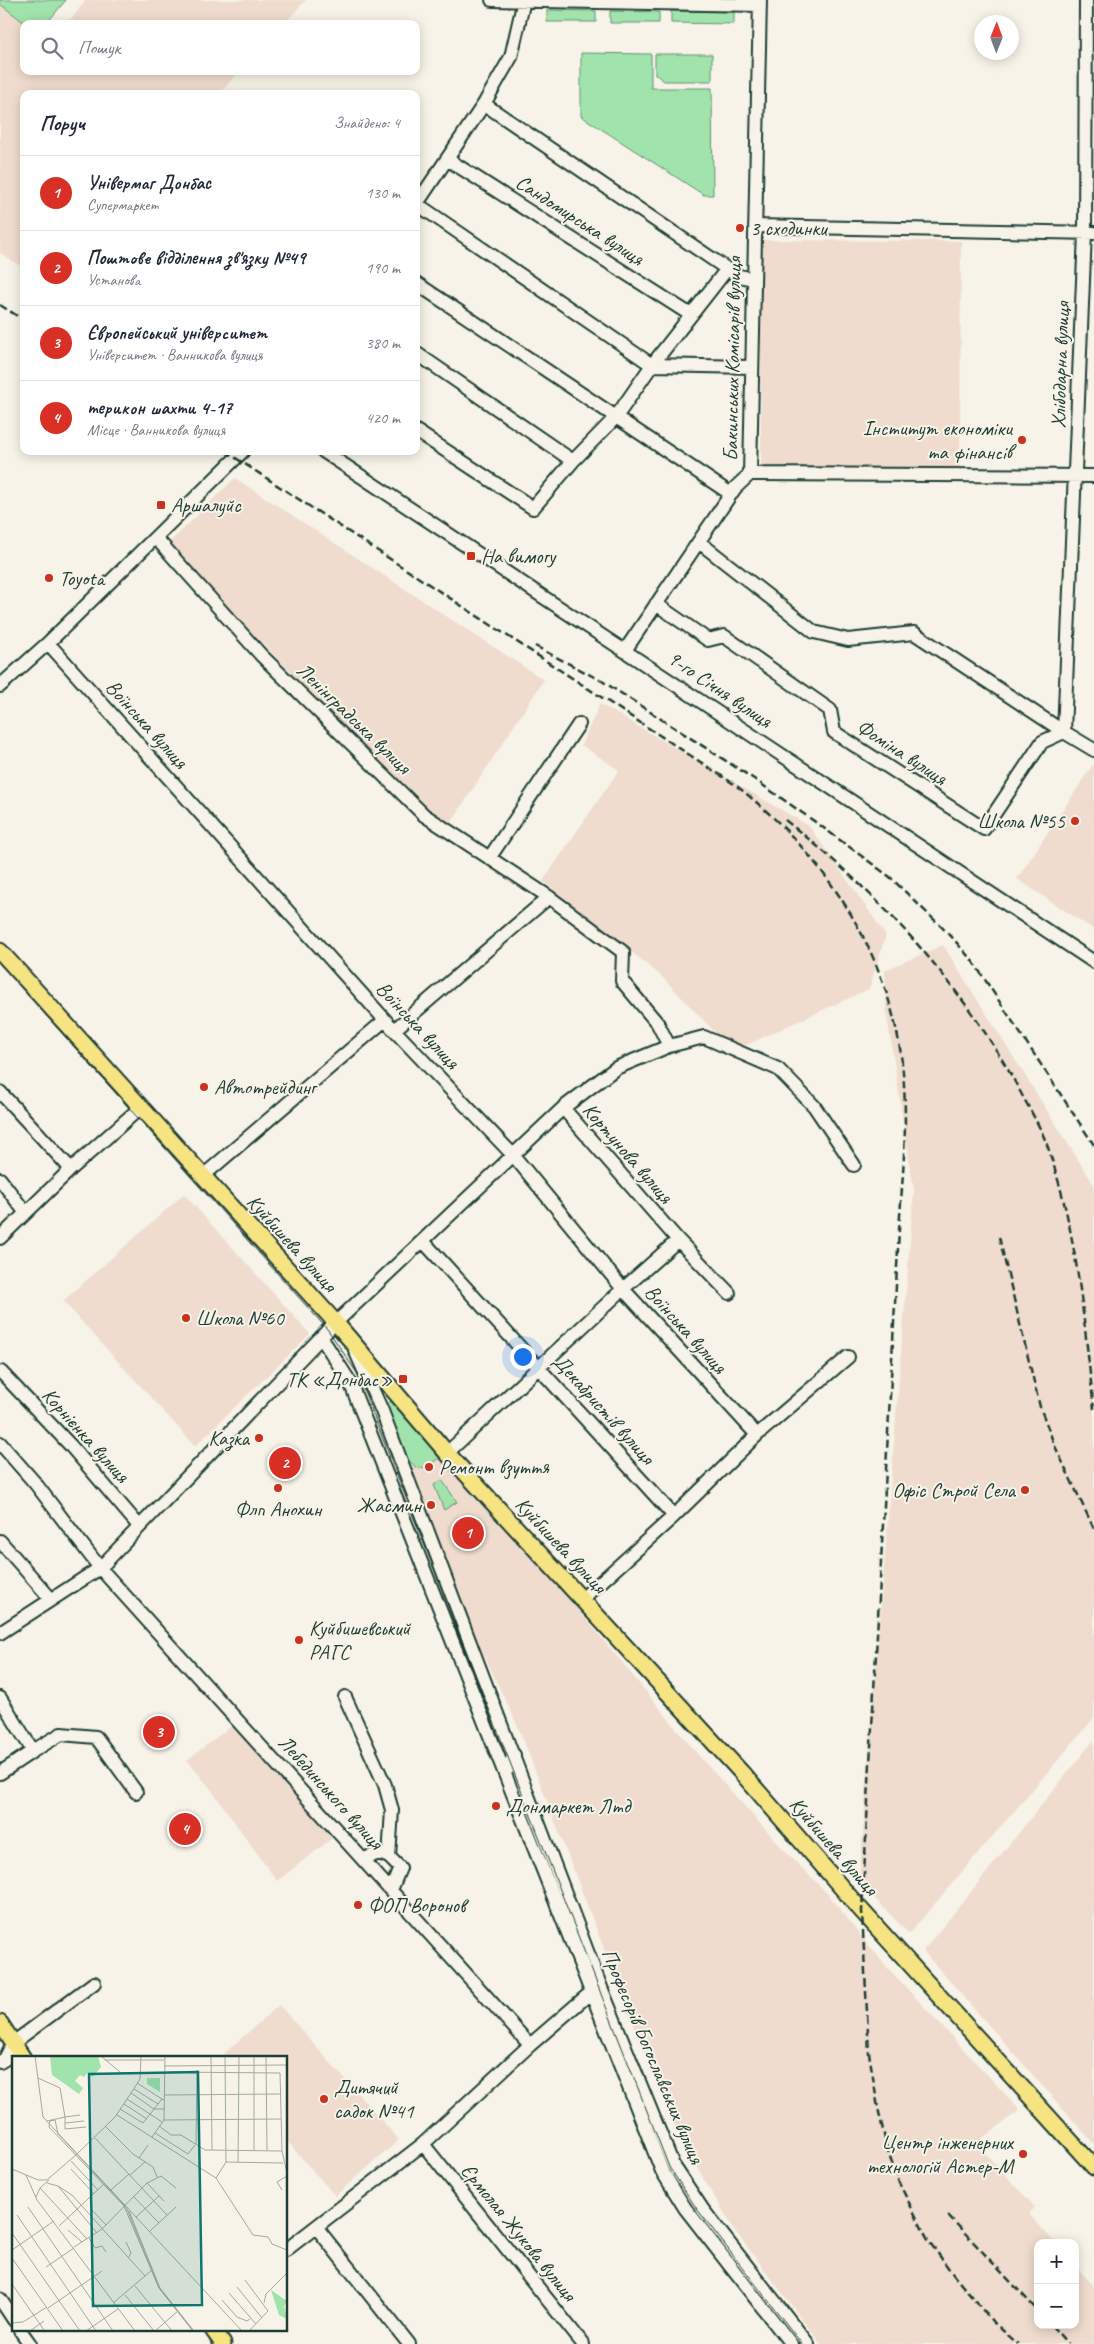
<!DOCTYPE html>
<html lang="uk">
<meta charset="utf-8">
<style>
:root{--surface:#fff;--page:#f6f6f7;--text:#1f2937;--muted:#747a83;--line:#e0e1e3;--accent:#d93025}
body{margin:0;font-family:Caveat,sans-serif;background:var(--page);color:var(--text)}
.controls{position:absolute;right:15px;bottom:15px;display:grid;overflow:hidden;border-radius:10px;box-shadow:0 2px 12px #0003}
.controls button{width:45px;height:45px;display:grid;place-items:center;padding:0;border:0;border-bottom:1px solid var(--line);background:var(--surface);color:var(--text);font:25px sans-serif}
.compass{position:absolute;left:974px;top:15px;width:45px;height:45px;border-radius:50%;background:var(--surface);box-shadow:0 2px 12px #0003;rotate:1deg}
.you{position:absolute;left:522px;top:1356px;width:18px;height:18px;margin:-12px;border:4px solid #fff;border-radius:50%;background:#1a73e8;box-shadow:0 0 0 8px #1a73e833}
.badge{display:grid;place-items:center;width:32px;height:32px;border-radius:50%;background:var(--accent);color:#fff;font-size:16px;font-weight:700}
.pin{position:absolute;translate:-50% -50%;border:2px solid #fff;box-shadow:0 1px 5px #0006}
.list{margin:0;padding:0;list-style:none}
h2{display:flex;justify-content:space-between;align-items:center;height:65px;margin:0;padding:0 20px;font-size:21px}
h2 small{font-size:16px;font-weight:400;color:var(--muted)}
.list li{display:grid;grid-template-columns:32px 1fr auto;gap:15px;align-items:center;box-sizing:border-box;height:75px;padding:0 20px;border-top:1px solid var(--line)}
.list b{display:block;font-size:19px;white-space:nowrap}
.list p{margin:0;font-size:16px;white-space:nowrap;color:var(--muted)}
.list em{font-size:16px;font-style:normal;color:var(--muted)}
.icon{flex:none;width:28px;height:28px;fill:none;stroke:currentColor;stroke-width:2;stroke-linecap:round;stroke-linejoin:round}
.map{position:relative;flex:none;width:1094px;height:2344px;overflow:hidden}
.search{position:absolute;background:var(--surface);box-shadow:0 2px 12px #0003;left:20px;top:20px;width:400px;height:55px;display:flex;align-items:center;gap:12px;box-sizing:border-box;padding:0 18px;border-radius:10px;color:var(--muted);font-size:19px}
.panel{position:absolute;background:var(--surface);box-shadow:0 2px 12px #0003;left:20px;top:90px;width:400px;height:365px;border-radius:10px}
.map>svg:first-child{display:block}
</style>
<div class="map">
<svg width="1094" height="2344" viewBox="0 0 1094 2344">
<rect width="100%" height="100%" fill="#f7f3e8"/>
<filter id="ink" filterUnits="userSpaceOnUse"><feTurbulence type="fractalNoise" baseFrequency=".02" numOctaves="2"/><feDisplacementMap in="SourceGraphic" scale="10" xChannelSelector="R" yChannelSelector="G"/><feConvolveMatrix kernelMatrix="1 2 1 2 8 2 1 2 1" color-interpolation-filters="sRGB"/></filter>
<g filter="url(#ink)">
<path fill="#efdcce" d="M86,0H306L284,24H67Z
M0,4L26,24H24V71H240L219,94H24V268L0,253Z
M761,240L961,241L960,472H761Z
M235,478L544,680L450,824L417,800L212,592L169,543Z
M600,704L809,826L886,935L869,989L733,1051L660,975L543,881L619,770L581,745Z
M1094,763V930L1017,879Z
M943,945L1094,1185V1718L909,1934L859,1882L914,1191L886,1010L885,970Z
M184,1194L310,1334L195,1446L63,1301Z
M442,1456L553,1579L700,1757L783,1849L826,1892L884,1964L1020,2110L976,2143L1035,2207L1029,2214L1055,2243H1038V2325H1075V2265L1094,2286V2344H821L735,2231L682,2143L623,1998L519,1729L467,1619L407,1460L415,1467L422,1468Z
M238,1721L335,1836L277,1881L210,1788L187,1760Z
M1094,1740V2144L923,1951Z
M279,2005L399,2140L335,2196L286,2140V2058H219Z"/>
<path fill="#a1e3ad" stroke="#609070" d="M0,0H66L46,24H26L0,4Z
M547,10L596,11V22H547Z
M610,11L659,12V23H610Z
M671,11L734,12V24L671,23Z
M581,53L651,54V88H712L713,195H704L581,116Z
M655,54H712V81H664L655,74Z
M394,1400L442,1456C437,1459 428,1467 422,1468C406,1472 390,1418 385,1406L389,1402Z
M442,1480L457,1502L444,1510L434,1485Z"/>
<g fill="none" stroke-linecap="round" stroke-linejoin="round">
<g stroke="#1f3d34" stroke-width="16">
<path id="minor" d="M492,0L760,5
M484,104L727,269
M447,159L691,315
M417,204L652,365L752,367
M416,205L484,104L511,57L524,0
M755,226L1094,233
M416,283L731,494
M416,353L573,461
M416,431L533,508L573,461L616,417L652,365L727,269L739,276L754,279
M323,451L1094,962
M750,474L1094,476
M156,538L261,655L424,815L549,897L623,952L622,981L658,1024L669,1046
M699,542L814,632L848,640L914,633L1064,732L1094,750
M656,604L708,640L724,636L830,710L834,732L984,829L1042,742L1064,732
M48,643L394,1030L513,1155L623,1289L757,1435
M626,649L735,488L750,474L760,0
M0,686L48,643L243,451
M1064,732L1085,233L1086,0
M490,857L579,724
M394,1030L549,897
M0,1092L71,1169
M203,1176L385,1020
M0,1179L25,1212
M0,1238L71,1169L141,1107
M423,1241L674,1516
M729,1293L678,1240L563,1108L616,1068L669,1046L704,1037L778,1069L814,1106L854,1165
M321,1337L350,1382L505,1774
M355,1350L382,1411L600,1985L673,2165L703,2210L808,2344
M1,1372L70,1445L139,1526
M0,1443L35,1483L100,1568L530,2045
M447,1453L623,1289L678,1240
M0,1541L51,1599
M583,1598L674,1516L757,1435L848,1357
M0,1633L100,1568L328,1330L563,1108
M345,1697L385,1785L392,1810L389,1857L379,1853L364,1859
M0,1698L33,1751L61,1734L96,1737L136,1792
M514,1755L505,1774L662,2171L685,2208L791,2344
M0,1773L33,1751
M389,1857L400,1868L391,1890
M0,2062L5,2059L13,2043L94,1983
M423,2144L583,2344
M317,2228L409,2344
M286,2250L423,2144L530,2045L596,1988
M0,2299L14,2320
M20,2330L30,2344"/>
</g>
<g stroke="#1f3d34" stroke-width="19">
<path id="major" d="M0,951L336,1323L447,1453L741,1772L862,1911L1094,2167
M0,2023L23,2058
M213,2330L223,2344"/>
</g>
<use href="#minor" stroke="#f7f3e8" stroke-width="12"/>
<use href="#major" stroke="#f6e381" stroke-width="15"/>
<path stroke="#1f3d34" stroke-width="1" d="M0,964L328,1330L357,1373L669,2167L697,2209L802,2344"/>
<path stroke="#1f3d34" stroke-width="2.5" stroke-dasharray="8 4" stroke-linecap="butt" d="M0,305L24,320
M225,451L734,784C821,851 885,945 901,1055C909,1113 903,1172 899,1230L862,1911L869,2053L878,2108L887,2148L899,2183L928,2240L955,2277L992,2321L1018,2344
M535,646L602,681L754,779L821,826L890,877L951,936L974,963L1094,1145
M785,820C881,895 965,987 1022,1095C1033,1115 1045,1135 1051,1157C1078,1238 1084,1324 1094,1409
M999,1237L1040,1407L1054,1444L1094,1529
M948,2215L1038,2311
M1051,2325L1068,2344"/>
</g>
</g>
<g fill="#c8321e" stroke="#f7f3e8" stroke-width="2">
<circle cx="740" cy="228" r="5"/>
<circle cx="1022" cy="440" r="5"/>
<rect x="156" y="500" width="10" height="10" rx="2.5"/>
<rect x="466" y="551" width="10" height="10" rx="2.5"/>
<circle cx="49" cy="578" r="5"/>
<circle cx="1075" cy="821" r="5"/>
<circle cx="204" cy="1087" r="5"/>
<circle cx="186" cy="1318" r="5"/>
<rect x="398" y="1374" width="10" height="10" rx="2.5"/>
<circle cx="259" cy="1438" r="5"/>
<circle cx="429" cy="1467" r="5"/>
<circle cx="278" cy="1488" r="5"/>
<circle cx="1025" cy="1490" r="5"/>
<circle cx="431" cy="1505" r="5"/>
<circle cx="299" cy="1640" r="5"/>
<circle cx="496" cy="1806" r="5"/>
<circle cx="358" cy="1905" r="5"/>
<circle cx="324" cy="2099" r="5"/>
<circle cx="1023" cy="2154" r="5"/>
</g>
<g text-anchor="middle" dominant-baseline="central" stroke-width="4" stroke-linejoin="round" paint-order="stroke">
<g font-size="21" fill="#1f3d34" stroke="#f7f3e8">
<text transform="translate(580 220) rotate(33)">Сандомирська вулиця</text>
<text transform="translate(732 359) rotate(-89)">Бакинських Комісарів вулиця</text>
<text transform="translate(1060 365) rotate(-88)">Хлібодарна вулиця</text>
<text transform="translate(720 689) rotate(34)">9-го Січня вулиця</text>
<text transform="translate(354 718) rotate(44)">Ленінградська вулиця</text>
<text transform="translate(147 724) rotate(48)">Воїнська вулиця</text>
<text transform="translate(902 752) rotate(33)">Фоміна вулиця</text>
<text transform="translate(418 1025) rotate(47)">Воїнська вулиця</text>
<text transform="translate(628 1153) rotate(49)">Кортунова вулиця</text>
<text transform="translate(292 1243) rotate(48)">Куйбишева вулиця</text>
<text transform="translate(686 1329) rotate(48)">Воїнська вулиця</text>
<text transform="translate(604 1409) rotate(48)">Декабристів вулиця</text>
<text transform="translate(86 1435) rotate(48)">Корнієнка вулиця</text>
<text transform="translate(561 1545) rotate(47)">Куйбишева вулиця</text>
<text transform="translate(331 1792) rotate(48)">Лебединського вулиця</text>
<text transform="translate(834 1846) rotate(49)">Куйбишева вулиця</text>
<text transform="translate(653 2056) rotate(67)">Професорів Богославських вулиця</text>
<text transform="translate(519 2232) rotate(51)">Єрмолая Жукова вулиця</text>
</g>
<g font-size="21" fill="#1f3d34" stroke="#f7f3e8" text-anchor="start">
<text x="750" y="228">3 сходинки</text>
<text x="1012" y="428" text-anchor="end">Інститут економіки<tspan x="1012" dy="24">та фінансів</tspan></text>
<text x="171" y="505">Аршалуйс</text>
<text x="481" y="556">На вимогу</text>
<text x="59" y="578">Toyota</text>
<text x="1065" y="821" text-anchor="end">Школа №55</text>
<text x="214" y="1087">Автотрейдинг</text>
<text x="196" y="1318">Школа №60</text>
<text x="393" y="1379" text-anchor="end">ТК «Донбас»</text>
<text x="249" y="1438" text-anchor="end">Казка</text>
<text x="439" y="1467">Ремонт взуття</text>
<text x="1015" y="1490" text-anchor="end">Офіс Строй Села</text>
<text x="421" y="1505" text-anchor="end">Жасмин</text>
<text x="278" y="1509" text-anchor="middle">Флп Анохин</text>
<text x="309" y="1628">Куйбишевський<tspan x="309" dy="24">РАГС</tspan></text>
<text x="506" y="1806">Донмаркет Лтд</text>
<text x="368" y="1905">ФОП Воронов</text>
<text x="334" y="2087">Дитячий<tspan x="334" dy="24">садок №41</tspan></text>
<text x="1013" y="2142" text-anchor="end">Центр інженерних<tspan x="1013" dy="24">технологій Астер-М</tspan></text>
</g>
</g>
<g transform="translate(12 2056)">
<rect width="275" height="275" fill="#f7f3e8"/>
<path d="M34,0H86L89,11L81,21L75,17L72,21L68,19L63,25L71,32L67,38L40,19L38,1ZM135,22H148V36L135,28ZM259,234L275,245L272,250L275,263L267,259Z" fill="#a1e3ad"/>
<path fill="none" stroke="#a1aaa0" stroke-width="1" d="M23,0L31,61L230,275M89,0L109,17H152M199,0L200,94M242,0V94M254,0L255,94M93,4H152M152,10L275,9M158,16L268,17L270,95M26,22L48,32L53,61L35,65M125,27L150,43M122,33L146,48M119,37L142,53H152M152,39L268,38M115,43L150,66M112,48L135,63M108,53L131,67L150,43L152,44M68,59L53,61V73L74,71M105,59L204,122L241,179L256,181L260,188L275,194M152,64L269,63M53,67L72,65M147,70L159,79H169L193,94L270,95L275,117M94,71L121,98L141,111L145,121M143,77L176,98L183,89M140,81L152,64L153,0M83,82L155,159M184,88L185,14M65,98L103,61L119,37L128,23L129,0M127,102L136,89M59,105L86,134M214,106L271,107M226,106L227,0M0,113L26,124H35L65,98M59,113L82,138M14,119L25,144L123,275M118,119L133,106M204,122L214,106L213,0M35,127L46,130L85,177M46,130L60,139L133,220M28,132L75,183M99,134L117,118M270,134L265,126L275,120M121,140L147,167M24,141L28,132L37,124M152,145L135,127L149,120L164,132M16,151L101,275M80,154L94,169M117,155L148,232L182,275M5,159L84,275M124,161L147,140M47,170L93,127M56,174L70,186M138,175L164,151M0,177L68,275M77,182L83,192L90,190L94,196M114,186L119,197L117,201M62,191L90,173L135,127M0,194L42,165M0,202L51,275M34,211L62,192M233,224L256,255L237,275M0,228L32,274M123,230L160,275M225,231L250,262M217,237L244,268M113,239L142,275M210,244L225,261L235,265L238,263M101,247L140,214M252,247L254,238L275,217M36,252L90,215M1,267L11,266L35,251M18,275L32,265M74,275L106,253M143,275L166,255M181,275L147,232L112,150L37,71L38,65L43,64L46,78L112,149L115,153L147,232L181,275"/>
<path fill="#0f766e" fill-opacity="0.15" stroke="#0f766e" stroke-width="2.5" d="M186,16L190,249L81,250L77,18Z"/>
<rect width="275" height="275" fill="none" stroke="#1f3d34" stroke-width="2.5"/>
</g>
</svg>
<div class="controls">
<button>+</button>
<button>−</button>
</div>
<svg class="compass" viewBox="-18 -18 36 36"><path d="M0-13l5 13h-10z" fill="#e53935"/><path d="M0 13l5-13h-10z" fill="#747a83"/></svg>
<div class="you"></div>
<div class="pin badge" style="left:468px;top:1533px">1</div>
<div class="pin badge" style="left:285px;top:1463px">2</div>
<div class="pin badge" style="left:159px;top:1732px">3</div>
<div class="pin badge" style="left:185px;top:1829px">4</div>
<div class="search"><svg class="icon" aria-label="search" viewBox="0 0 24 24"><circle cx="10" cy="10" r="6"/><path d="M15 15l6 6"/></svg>Пошук</div>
<section class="panel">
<h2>Поруч<small>Знайдено: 4</small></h2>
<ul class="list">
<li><span class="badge">1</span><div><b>Універмаг Донбас</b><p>Супермаркет</p></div><em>130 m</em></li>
<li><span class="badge">2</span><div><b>Поштове відділення зв'язку №49</b><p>Установа</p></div><em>190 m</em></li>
<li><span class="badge">3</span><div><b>Європейський університет</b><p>Університет · Ванникова вулиця</p></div><em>380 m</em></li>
<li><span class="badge">4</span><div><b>терикон шахти 4-17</b><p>Місце · Ванникова вулиця</p></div><em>420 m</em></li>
</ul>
</section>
</div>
